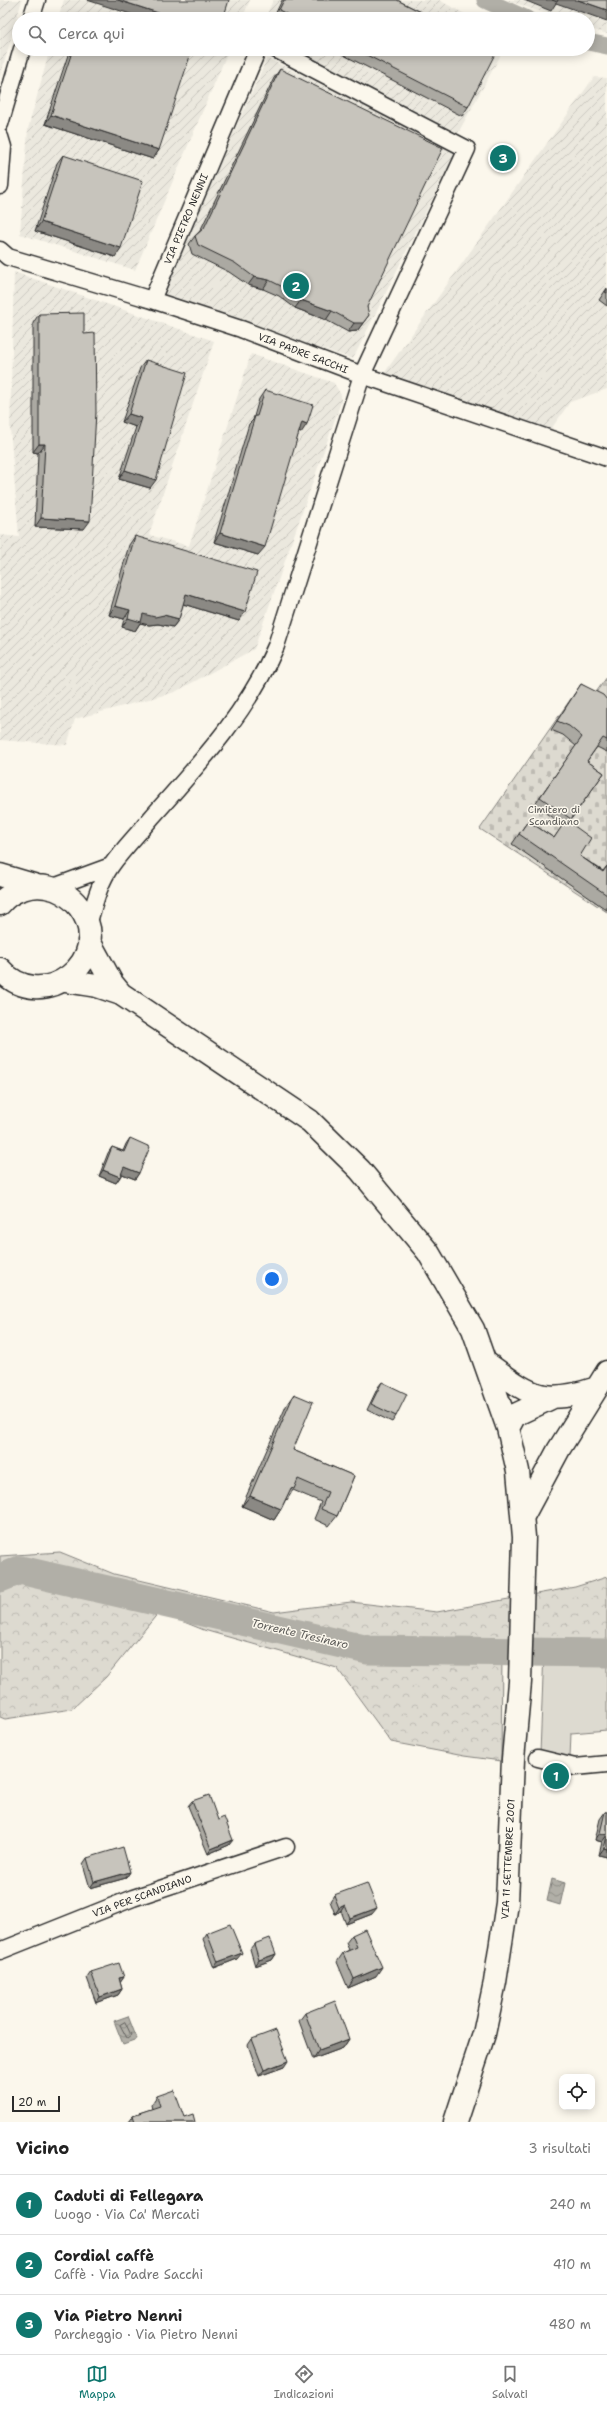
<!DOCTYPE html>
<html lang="it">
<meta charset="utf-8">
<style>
:root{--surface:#fff;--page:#f6f6f6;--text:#222;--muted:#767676;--line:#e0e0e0;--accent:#0f766e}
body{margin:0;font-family:"Shantell Sans",sans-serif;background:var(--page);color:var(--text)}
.controls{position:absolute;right:12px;bottom:12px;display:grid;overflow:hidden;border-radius:8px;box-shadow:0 2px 10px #0003}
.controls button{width:36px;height:36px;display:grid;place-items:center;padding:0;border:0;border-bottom:1px solid var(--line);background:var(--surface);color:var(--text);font:20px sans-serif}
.scale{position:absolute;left:12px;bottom:10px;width:48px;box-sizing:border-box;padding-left:4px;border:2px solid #2b2b2b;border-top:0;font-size:11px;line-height:14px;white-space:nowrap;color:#2b2b2b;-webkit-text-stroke:3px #fbf7ec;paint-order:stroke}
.you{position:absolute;left:272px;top:1279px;width:14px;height:14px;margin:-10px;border:3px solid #fff;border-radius:50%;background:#1a73e8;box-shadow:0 0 0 6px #1a73e833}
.badge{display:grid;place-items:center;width:26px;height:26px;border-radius:50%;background:var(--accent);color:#fff;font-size:13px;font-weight:700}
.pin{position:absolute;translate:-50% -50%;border:2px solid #fff;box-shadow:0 1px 4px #0006}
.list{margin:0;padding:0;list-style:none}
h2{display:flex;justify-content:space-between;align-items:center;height:52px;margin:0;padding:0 16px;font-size:17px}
h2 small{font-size:13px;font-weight:400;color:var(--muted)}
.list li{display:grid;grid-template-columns:26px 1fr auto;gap:12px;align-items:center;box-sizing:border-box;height:60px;padding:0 16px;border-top:1px solid var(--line)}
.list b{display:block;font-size:15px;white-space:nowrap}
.list p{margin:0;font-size:13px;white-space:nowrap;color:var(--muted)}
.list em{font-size:13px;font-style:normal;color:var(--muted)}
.icon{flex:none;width:22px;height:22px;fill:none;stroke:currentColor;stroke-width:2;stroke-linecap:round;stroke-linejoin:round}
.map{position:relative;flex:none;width:607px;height:2122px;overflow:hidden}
.search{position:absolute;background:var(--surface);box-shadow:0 2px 10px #0003;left:12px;right:12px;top:12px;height:44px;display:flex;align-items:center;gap:10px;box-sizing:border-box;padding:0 14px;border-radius:22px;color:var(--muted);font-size:15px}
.sheet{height:232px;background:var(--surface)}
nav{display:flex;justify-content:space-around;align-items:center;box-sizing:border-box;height:56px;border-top:1px solid var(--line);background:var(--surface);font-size:11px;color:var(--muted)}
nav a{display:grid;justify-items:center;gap:2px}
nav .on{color:var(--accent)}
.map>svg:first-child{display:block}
</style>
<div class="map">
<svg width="607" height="2122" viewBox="0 0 607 2122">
<defs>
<pattern id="industrial-furrows" width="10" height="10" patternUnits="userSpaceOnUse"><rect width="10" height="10" fill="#ebe8de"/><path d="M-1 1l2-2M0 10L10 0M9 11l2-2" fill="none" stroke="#cac7bf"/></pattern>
<pattern id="forest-crowns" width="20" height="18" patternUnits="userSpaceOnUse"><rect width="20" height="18" fill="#dddad0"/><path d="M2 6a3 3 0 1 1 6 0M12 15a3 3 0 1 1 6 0" fill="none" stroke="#bebbb3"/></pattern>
<pattern id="cemetery-stones" width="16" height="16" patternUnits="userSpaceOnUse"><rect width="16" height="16" fill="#dddad0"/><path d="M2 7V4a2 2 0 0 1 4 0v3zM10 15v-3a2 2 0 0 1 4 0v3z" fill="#bebbb3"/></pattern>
<pattern id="water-waves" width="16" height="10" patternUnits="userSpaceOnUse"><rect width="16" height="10" fill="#b1afa7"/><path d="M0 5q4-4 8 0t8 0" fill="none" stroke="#908f88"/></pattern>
</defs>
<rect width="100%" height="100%" fill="#fbf7ec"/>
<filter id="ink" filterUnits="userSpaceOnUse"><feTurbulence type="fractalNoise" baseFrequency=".025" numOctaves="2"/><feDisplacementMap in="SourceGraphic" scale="8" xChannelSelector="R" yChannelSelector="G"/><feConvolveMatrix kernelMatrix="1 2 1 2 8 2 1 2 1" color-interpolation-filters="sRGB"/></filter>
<g filter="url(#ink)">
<path fill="url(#industrial-furrows)" d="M0,0H22L0,77Z
M64,0H250L242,19H58Z
M273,0H439L474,19H265Z
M506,0H607V34L588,28V19H562Z
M50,49H229L135,270L20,234L28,129Z
M292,49H504L458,133Z
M267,58L456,151L353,359L161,296Z
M594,77L607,78V389L570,402L551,429L383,375Z
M14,272L214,341L149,535L189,546L251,354L334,383L341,395V402L254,649L175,692L75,719L67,745L0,740V535L19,537L10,427Z"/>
<path fill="#dddad0" stroke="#84827e" d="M544,1652L607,1653V1730L571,1733L570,1758L540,1753Z"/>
<path fill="url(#forest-crowns)" stroke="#84827e" d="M60,1552L114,1574L274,1612L351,1602L437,1612L575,1587L607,1577V1653L502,1652L501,1761L464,1756L391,1742L337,1668L204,1630L159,1612L106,1677L72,1709L5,1719L0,1717V1556Z"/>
<path fill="url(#cemetery-stones)" stroke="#84827e" d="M607,677V912L480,829L577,690L594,695Z"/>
<path fill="url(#water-waves)" stroke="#7b7a75" d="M552,1879L565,1883L560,1905L547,1901Z
M128,2016L137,2039L123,2044L114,2021Z"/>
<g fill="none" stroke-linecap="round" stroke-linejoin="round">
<path stroke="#61605d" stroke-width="1" d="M125,2022L131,2035L127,2038L120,2025Z"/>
<path stroke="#b1afa7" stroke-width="17" d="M485,0L527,19
M588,42L607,46"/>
<path stroke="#b1afa7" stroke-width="29" d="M0,1578L20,1570L368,1650L607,1653"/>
<g stroke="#2b2b2b" stroke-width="19">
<path id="street" d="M31,19L37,0
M0,124L22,49
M0,137L3,147L0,186
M0,250L8,257L152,300L241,329L362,375L607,458
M152,300L258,49
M51,888L111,866
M88,925C94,905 99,883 111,866C123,849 139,833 152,817C199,764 248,712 276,646L362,375L467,149L275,49
M538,1758L575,1767L607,1764
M0,1951L133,1898L286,1847"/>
</g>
<g stroke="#2b2b2b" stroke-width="25">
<path id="secondary" d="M0,875L37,886
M0,904C10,891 30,884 46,887C60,889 71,897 79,907C118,958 42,1018 0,969
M89,941L112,983L121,994L310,1121L360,1170L428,1252L473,1329L508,1428L518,1471L524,1537L520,1682L513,1759L507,1903L495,1982L484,2034L455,2122
M65,981L97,986L121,994
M485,1362C530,1394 540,1407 597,1388
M508,1428L515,1415L551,1398
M523,1516L559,1449L607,1372"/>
</g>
<use href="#street" stroke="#fbf7ec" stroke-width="16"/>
<use href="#secondary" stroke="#fbf7ec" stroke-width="22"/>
</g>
<path fill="#aba9a2" stroke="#2b2b2b" d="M282,0H397L435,19H273Z
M70,49H169L159,150L153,159L45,124Z
M332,49H495L468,107L462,116Z
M280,69L367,307L363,323L357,331L348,332L326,320L295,308L279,296L263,289L248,285L229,272L192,254L189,244L195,236L200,231L274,78Z
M63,155L115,257L35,231L57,163Z
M607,288V306L599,300Z
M39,314L84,529L35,527L38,453L33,452V323Z
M146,360L150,488L119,479L136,427L122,422L140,368Z
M265,390L301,433L299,432L258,555L214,542L249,424L253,420L259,399Z
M135,536L239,621L183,604L179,619L173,627L158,624L149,625L140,623L135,631L122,627L124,619L109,615L129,545Z
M581,684L607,700V752L597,747L587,761L604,773L569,822L580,856L603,871L607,866V910L512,844L528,821L554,838L563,825L534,805L576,746L563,735L551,730Z
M130,1138L139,1173L135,1179L122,1174L116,1183L99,1176L108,1153L112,1147L123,1151L126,1144Z
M382,1382L396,1416L392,1422L367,1410L378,1387Z
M294,1394L293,1450L354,1476L337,1516L329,1526L314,1519L321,1502L293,1490L287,1500L286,1499L281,1509L274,1520L242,1506L287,1404Z
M192,1801L218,1820L229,1845L208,1854L188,1806Z
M605,1812H607V1857L599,1855L602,1842L595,1840L600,1819Z
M87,1858L130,1872L126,1878L90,1888L83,1864Z
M334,1895L372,1914L346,1924L341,1911L335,1914L330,1901Z
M207,1933L237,1959L214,1968L203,1939Z
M352,1935L376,1976L348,1988L337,1962L343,1953L349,1950L346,1943Z
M254,1944L276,1954L272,1960L255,1966L250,1949Z
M91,1972L124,1977L120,1982L122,1989L118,1995L96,2003L87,1978Z
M305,2013L349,2039L343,2048L313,2059L299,2021Z
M252,2039L284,2067L259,2076L248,2045Z
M157,2096L184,2117L195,2122H128L133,2115L152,2109L151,2105Z"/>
<path fill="#8b8984" stroke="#2b2b2b" d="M87,0H118L177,19H146Z
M524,0H578L607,10V21L556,3L551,11Z
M51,115L159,150L153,159L45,124Z
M41,222L121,248L115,257L35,231Z
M254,277L269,280L263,289L248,285Z
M301,300L332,311L326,320L295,308Z
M369,315L357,331L348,332L354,323Z
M129,414L142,418L136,427L122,422Z
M302,422L307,424L301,433L296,431Z
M39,444H45L38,453L33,452Z
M125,470L156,480L150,488L119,479Z
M41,518L90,521L84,529L35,527Z
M220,533L265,547L258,555L214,542Z
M186,594L245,612L239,621L180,603Z
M115,606L130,610L124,619L109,615Z
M143,614L164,615L179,619L173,627L158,624L149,625L140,623L135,631L122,627L128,618Z
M124,1167L139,1173L135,1179L120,1173Z
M103,1170L120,1177L116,1183L99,1176Z
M250,1496L281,1509L274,1520L242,1506Z
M600,1833L607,1835L602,1842L595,1840Z
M233,1840L229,1845L208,1854L211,1849Z
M604,1848L607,1849V1857L599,1855Z
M130,1872L126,1878L90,1888L94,1882Z
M345,1905L341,1911L335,1914L339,1908Z
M377,1908L372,1914L346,1924L350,1918Z
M242,1953L237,1959L214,1968L218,1962Z
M276,1954L272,1960L255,1966L259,1960Z
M382,1967L376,1976L348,1988L354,1979Z
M124,1977L120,1983L119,1978Z
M122,1989L118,1995L96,2003L100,1997Z
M349,2039L343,2048L313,2059L319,2050Z
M288,2061L284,2067L259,2076L264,2070Z"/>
<path fill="#c7c4bc" stroke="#2b2b2b" d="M118,0H229L223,19H177Z
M284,0H397L435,19H296L279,10Z
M552,0H558L557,2Z
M578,0H607V10Z
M73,49H169L190,56L159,150L51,115Z
M355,49H495L497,50L468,107Z
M280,69L443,148L367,307L369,315L363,323H354L332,311L301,300L285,288L269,280L254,277L235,263L198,245L195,236L204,228Z
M63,155L143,181L121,248L41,222Z
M607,289V293L605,292Z
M84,313V334L95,333L96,412L90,521L41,518L45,444H39V314Z
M146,360L187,373L156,480L125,470L142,418L129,414Z
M265,390L313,405L307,424L302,422L265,547L220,533L255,416H257Z
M135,536L257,572L245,612L186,594L179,619L164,615L155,617L143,614L141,622L128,618L130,610L115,606Z
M581,684L603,695L607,700V740L603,738L587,761L604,773L571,819L540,797L582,737L569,726L557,721Z
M566,820L591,838L580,856L603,872L607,866V895L519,834L528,821L554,838Z
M130,1138L150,1147L139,1173L124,1167L120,1177L103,1170L112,1147L124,1152Z
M382,1382L407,1394L396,1416L371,1404Z
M294,1394L313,1402L293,1450L354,1476L337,1516L321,1509L328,1492L298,1479L294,1489L291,1488L281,1509L250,1496Z
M209,1795L218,1820L224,1817L233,1840L211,1849L192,1801Z
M605,1812H607V1835L600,1833Z
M607,1836V1849L604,1848Z
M123,1847L130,1872L94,1882L87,1858Z
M367,1883L377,1908L350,1918L345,1905L339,1908L334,1895Z
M230,1924L242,1953L218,1962L207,1933Z
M365,1929L382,1967L354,1979L343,1953L357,1947L352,1935Z
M270,1938L276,1954L259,1960L254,1944Z
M119,1963L124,1977L119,1978L122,1989L100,1997L91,1972Z
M335,2001L349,2039L319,2050L305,2013Z
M276,2030L288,2061L264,2070L252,2039Z
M174,2090L184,2117L193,2114L195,2122H135L133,2115L160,2106L157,2096Z"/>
</g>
<g text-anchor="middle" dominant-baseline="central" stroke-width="3" stroke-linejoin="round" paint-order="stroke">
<g font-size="10" fill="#2b2b2b" stroke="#fbf7ec">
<text transform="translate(186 219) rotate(-67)">VIA PIETRO NENNI</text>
<text transform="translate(303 353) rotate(21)">VIA PADRE SACCHI</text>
<text transform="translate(508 1859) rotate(-87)">VIA 11 SETTEMBRE 2001</text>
<text transform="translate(142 1896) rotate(-20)">VIA PER SCANDIANO</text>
</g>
<g font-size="10" fill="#585754" stroke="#fbf7ec">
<text x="554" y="809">Cimitero di<tspan x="554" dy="12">Scandiano</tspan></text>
</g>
<g font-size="11" font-style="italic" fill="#5a5956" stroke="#fbf7ec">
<text transform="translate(300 1634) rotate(13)">Torrente Tresinaro</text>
</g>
</g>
</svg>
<div class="controls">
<button><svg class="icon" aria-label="locate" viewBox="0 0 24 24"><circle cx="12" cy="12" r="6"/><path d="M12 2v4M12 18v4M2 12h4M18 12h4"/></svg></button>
</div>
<div class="scale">20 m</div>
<div class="you"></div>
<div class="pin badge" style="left:556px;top:1776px">1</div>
<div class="pin badge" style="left:296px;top:286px">2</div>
<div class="pin badge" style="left:503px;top:158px">3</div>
<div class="search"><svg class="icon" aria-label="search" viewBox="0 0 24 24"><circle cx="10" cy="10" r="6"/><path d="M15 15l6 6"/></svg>Cerca qui</div>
</div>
<section class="sheet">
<h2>Vicino<small>3 risultati</small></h2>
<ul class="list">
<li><span class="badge">1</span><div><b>Caduti di Fellegara</b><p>Luogo · Via Ca' Mercati</p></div><em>240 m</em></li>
<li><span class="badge">2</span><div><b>Cordial caffè</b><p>Caffè · Via Padre Sacchi</p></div><em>410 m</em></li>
<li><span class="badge">3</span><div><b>Via Pietro Nenni</b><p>Parcheggio · Via Pietro Nenni</p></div><em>480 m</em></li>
</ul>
</section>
<nav>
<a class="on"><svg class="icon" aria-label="map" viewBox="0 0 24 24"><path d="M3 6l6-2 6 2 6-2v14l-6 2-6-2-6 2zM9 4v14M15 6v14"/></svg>Mappa</a>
<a><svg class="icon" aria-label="directions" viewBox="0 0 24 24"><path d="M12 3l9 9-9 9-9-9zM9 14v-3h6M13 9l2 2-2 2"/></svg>Indicazioni</a>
<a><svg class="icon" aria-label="saved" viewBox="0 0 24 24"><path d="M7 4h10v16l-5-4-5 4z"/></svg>Salvati</a>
</nav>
